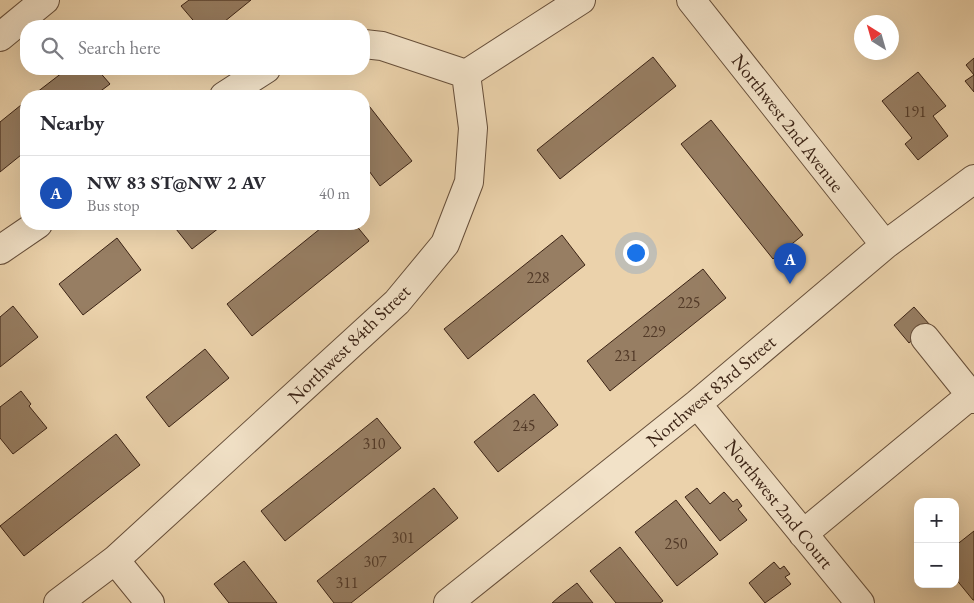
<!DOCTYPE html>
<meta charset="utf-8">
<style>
:root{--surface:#fff;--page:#f2f2f3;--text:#2b2b33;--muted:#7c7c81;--line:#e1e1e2;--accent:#db2777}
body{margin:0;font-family:"EB Garamond",serif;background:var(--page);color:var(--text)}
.controls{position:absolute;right:15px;bottom:15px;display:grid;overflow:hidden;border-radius:10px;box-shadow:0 5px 20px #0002}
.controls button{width:45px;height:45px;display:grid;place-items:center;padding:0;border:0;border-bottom:1px solid var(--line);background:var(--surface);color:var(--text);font:25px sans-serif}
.compass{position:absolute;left:854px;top:15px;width:45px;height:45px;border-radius:50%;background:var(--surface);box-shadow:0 5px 20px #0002;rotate:323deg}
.you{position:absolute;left:635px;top:252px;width:18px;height:18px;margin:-12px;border:4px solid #fff;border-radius:50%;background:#1a73e8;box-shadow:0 0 0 8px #1a73e833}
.badge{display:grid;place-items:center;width:32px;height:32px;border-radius:50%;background:var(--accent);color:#fff;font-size:16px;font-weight:700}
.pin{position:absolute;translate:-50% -41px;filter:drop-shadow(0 1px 2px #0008)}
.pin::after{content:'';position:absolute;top:26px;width:18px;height:15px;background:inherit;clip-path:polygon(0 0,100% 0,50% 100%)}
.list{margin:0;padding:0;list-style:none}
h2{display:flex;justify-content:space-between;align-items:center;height:65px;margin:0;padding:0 20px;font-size:21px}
h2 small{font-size:16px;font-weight:400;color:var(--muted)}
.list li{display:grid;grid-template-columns:32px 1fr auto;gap:15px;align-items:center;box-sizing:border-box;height:75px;padding:0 20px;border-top:1px solid var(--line)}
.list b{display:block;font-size:19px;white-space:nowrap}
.list p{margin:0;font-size:16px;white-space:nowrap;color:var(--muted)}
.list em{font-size:16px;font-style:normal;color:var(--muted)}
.icon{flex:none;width:28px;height:28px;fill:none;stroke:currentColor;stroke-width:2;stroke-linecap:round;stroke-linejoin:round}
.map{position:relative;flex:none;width:974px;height:603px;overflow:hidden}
.search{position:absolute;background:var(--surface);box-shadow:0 5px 20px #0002;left:20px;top:20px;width:350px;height:55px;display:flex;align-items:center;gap:12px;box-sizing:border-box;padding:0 18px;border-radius:20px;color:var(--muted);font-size:19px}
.panel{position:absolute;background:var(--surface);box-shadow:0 5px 20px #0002;left:20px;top:90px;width:350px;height:140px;border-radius:20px}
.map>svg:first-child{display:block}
</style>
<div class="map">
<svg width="974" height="603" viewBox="0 0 974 603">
<rect width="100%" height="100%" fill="#ebd2ab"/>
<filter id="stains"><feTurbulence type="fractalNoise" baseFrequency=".004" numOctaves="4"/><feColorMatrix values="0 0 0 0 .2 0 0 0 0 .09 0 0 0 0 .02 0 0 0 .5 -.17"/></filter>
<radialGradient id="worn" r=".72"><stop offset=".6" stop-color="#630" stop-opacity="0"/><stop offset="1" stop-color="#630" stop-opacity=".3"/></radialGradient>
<path fill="#977e63" stroke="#3b2315" d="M189,0H251L219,26H198L181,6Z
M653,57L676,86L560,179L537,150Z
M974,58V92L965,81L974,75L966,65Z
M67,69H97L110,84L94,96H32Z
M918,72L946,106L933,116L948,136L918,160L905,144L912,138L882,101Z
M26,101V151L0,172V122Z
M366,102L412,161L380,186L364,164V104Z
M711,120L803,235L773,259L681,144Z
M172,224H224L192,249Z
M326,224H355L369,241L252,336L227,304Z
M562,235L585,265L468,359L444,329Z
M117,238L141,270L83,315L59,284Z
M703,269L726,298L610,391L587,361Z
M13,306L38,337L0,367V317Z
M914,307L930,325L909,343L894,325Z
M205,349L229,378L169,427L146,397Z
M21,391L31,404L29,406L47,428L13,454L0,438V407Z
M534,394L558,425L498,472L474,442Z
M377,418L401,448L285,541L261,511Z
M116,434L140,465L24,556L0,526Z
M434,488L458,518L351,603H334L317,581Z
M697,488L710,504L724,492L733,502L737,499L742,506L738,509L747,520L720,541L685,497Z
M676,500L718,554L677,586L635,532Z
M974,531V600H973L955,578V546Z
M620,547L663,601L660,603H616L590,571Z
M244,561L277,603H229L214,584Z
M774,562L780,569L784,566L790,574L785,577L791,584L765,603L749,583Z
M577,583L593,603H552L560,596Z"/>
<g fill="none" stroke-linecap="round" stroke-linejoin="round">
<g stroke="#674f3a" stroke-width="30">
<path id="minor" d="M691,0L885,245
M0,37L45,0
M364,44L382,46L466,74
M224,96L266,69
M0,250L38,224
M925,338L974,399
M697,404L860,603
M803,534L971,395
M115,560L150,603
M58,603L115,560L397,302L445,244L469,182L473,128L466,74L581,0
M448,603L697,404L885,245L974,179"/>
</g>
<use href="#minor" stroke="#f2e2c8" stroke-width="28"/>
</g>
<g text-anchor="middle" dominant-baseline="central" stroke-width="4.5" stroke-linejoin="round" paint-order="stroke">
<g font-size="16" fill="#523a28">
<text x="915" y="111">191</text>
<text x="538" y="277">228</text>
<text x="689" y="302">225</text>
<text x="654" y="331">229</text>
<text x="626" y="355">231</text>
<text x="524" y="425">245</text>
<text x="374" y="443">310</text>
<text x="403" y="537">301</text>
<text x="676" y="543">250</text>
<text x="375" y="561">307</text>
<text x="347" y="582">311</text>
</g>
<g font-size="19" fill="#3b2315" stroke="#f2e2c8">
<text transform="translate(788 123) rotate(52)">Northwest 2nd Avenue</text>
<text transform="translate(349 344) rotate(-44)">Northwest 84th Street</text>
<text transform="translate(711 391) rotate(-40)">Northwest 83rd Street</text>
<text transform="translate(779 504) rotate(51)">Northwest 2nd Court</text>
</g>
</g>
<rect width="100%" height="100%" filter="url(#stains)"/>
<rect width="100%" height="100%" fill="url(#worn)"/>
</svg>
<div class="controls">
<button>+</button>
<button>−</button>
</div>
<svg class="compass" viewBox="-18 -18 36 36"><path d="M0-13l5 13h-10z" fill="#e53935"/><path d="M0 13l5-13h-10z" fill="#7c7c81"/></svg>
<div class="you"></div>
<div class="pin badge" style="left:790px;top:284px;background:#1a4fb4">A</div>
<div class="search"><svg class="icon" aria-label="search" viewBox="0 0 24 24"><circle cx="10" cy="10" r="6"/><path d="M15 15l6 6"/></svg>Search here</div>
<section class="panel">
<h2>Nearby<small></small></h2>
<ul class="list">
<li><span class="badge" style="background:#1a4fb4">A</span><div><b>NW 83 ST@NW 2 AV</b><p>Bus stop</p></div><em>40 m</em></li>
</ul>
</section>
</div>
